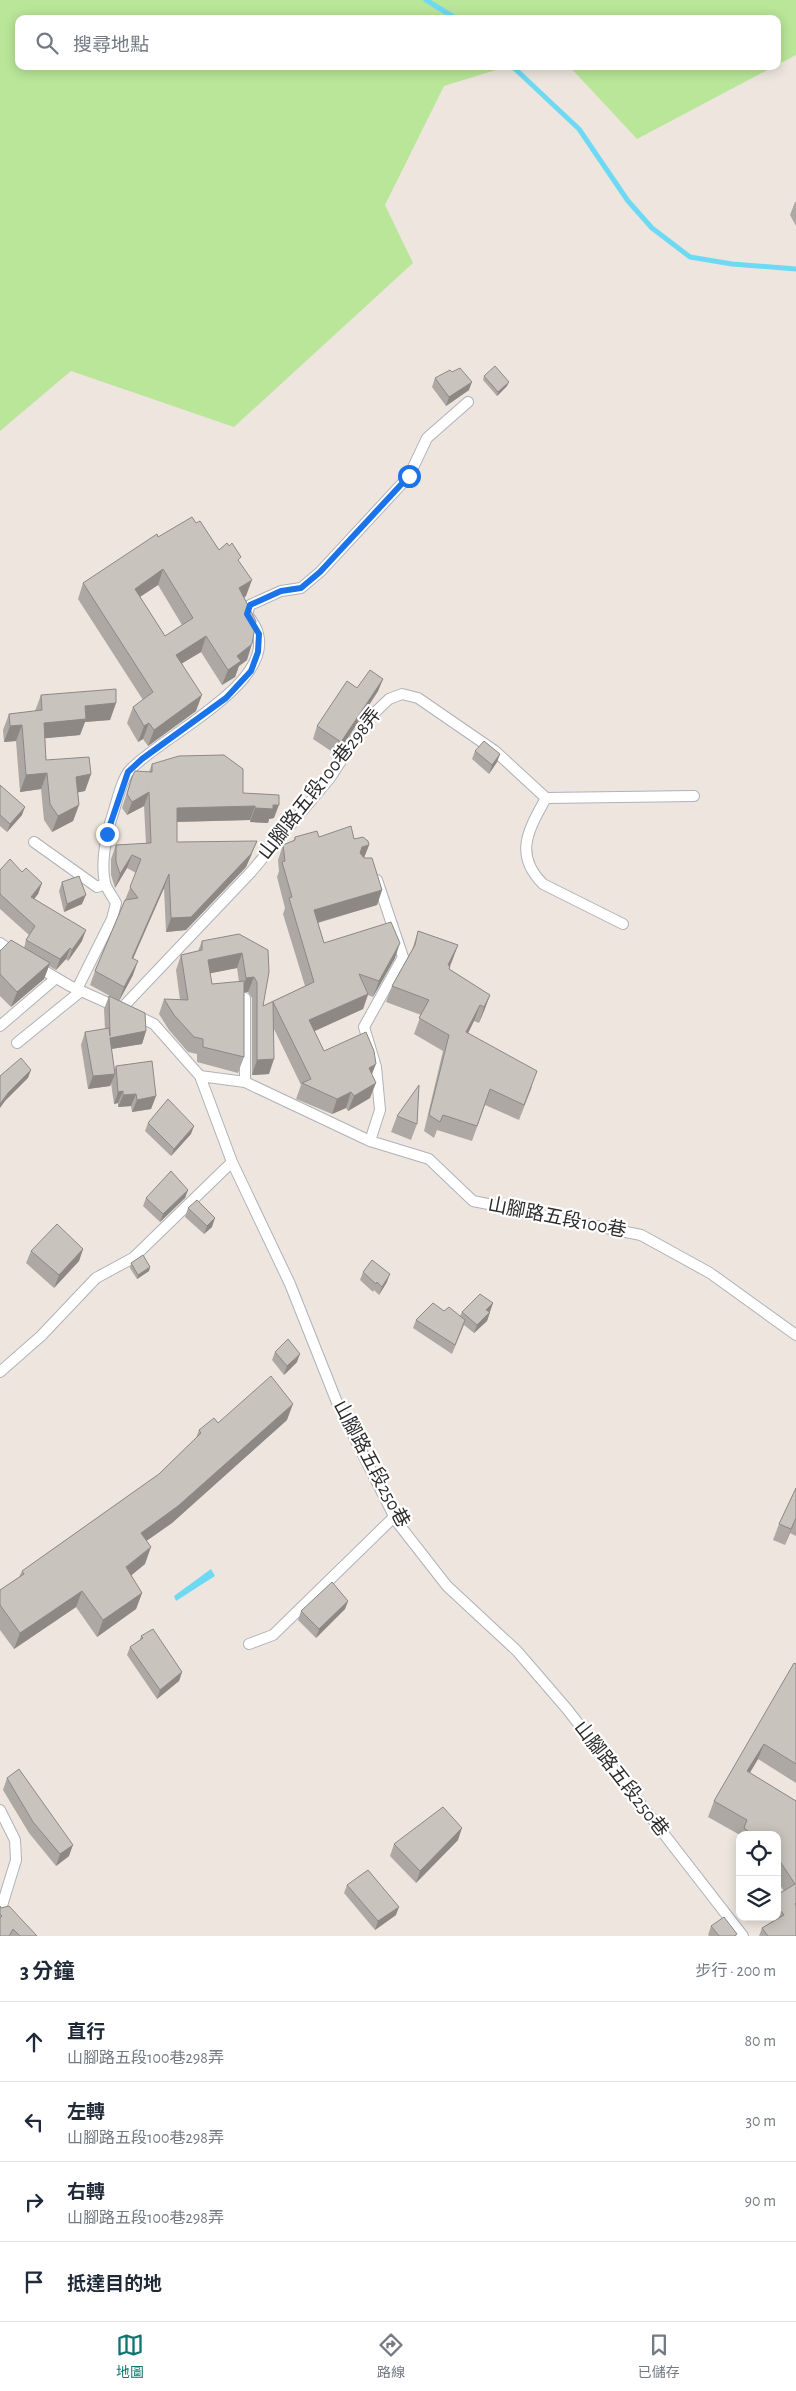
<!DOCTYPE html>
<html lang="zh-TW">
<meta charset="utf-8">
<style>
:root{--surface:#fff;--page:#f6f6f7;--text:#1f2937;--muted:#747a83;--line:#e0e1e3;--accent:#0f766e}
body{margin:0;font-family:"Alegreya Sans","Noto Sans TC",sans-serif;background:var(--page);color:var(--text)}
.controls{position:absolute;right:15px;bottom:15px;display:grid;overflow:hidden;border-radius:10px;box-shadow:0 2px 12px #0003}
.controls button{width:45px;height:45px;display:grid;place-items:center;padding:0;border:0;border-bottom:1px solid var(--line);background:var(--surface);color:var(--text);font:25px sans-serif}
.stop{position:absolute;width:15px;height:15px;margin:-11px;border:4px solid #1a73e8;border-radius:50%;background:#fff}
.stop.end{background:#1a73e8;border-color:#fff;box-shadow:0 1px 5px #0008}
.list{margin:0;padding:0;list-style:none}
h2{display:flex;justify-content:space-between;align-items:center;height:65px;margin:0;padding:0 20px;font-size:21px}
h2 small{font-size:16px;font-weight:400;color:var(--muted)}
.list li{display:grid;grid-template-columns:32px 1fr auto;gap:15px;align-items:center;box-sizing:border-box;height:80px;padding:0 20px;border-top:1px solid var(--line)}
.list b{display:block;font-size:19px;white-space:nowrap}
.list p{margin:0;font-size:16px;white-space:nowrap;color:var(--muted)}
.list em{font-size:16px;font-style:normal;color:var(--muted)}
.icon{flex:none;width:28px;height:28px;fill:none;stroke:currentColor;stroke-width:2;stroke-linecap:round;stroke-linejoin:round}
.map{position:relative;flex:none;width:796px;height:1936px;overflow:hidden}
.search{position:absolute;background:var(--surface);box-shadow:0 2px 12px #0003;left:15px;right:15px;top:15px;height:55px;display:flex;align-items:center;gap:12px;box-sizing:border-box;padding:0 18px;border-radius:10px;color:var(--muted);font-size:19px}
.sheet{height:385px;background:var(--surface)}
nav{display:flex;justify-content:space-around;align-items:center;box-sizing:border-box;height:70px;border-top:1px solid var(--line);background:var(--surface);font-size:14px;color:var(--muted)}
nav a{display:grid;justify-items:center;gap:2px}
nav .on{color:var(--accent)}
.map>svg:first-child{display:block}
</style>
<div class="map">
<svg width="796" height="1936" viewBox="0 0 796 1936">
<rect width="100%" height="100%" fill="#eee6de"/>
<path fill="#b9e699" d="M0,0H796V55L777,65V19H19V66H509L444,86L385,205L413,263L234,427L71,371L0,431Z
M569,66H775L637,139Z"/>
<path fill="#6ed9f3" d="M211,1569L215,1576L176,1601L174,1596Z"/>
<g fill="none" stroke-linecap="round" stroke-linejoin="round">
<path stroke="#6ed9f3" stroke-width="5" d="M426,0L457,19
M512,66L579,129L628,201L652,228L690,257L732,264L796,269"/>
<g stroke="#aeb2bc" stroke-width="12">
<path id="service" d="M546,798C529,829 513,854 543,884L623,924
M34,842L97,887L105,884
M0,943L15,954
M36,966L70,986L119,1008
M77,989L112,919L116,903C113,897 107,890 105,883C101,866 105,840 110,823C115,810 121,779 130,770C160,737 272,686 258,634C257,627 251,620 247,614L250,605L281,591L301,588L320,572L409,476L427,438L468,402
M121,1009L251,872L330,778L368,719L389,699L402,694L418,698L495,751L546,798L694,796
M135,1015L154,1024L200,1076L232,1162L290,1284L338,1405L397,1522L447,1586L517,1651L567,1709L743,1936
M0,1026L56,978
M17,1043L81,991
M200,1076L245,1082L370,1141L429,1159L473,1201L641,1235L710,1273L796,1335
M245,1082V998
M370,1141L380,1110L376,1067L364,1027L403,957L377,880
M0,1372L41,1336L96,1278L133,1258L232,1162
M249,1644L273,1635L395,1516
M0,1810L15,1840L16,1860L0,1912"/>
</g>
<use href="#service" stroke="#fff" stroke-width="10"/>
</g>
<path fill="#ada8a3" fill-rule="evenodd" d="M795,202H796V226L790,215Z
M484,376L507,386L497,396L483,380Z
M435,378L469,390L446,406L432,387Z
M196,523L219,550L239,562L246,596L244,598L247,660L239,666L235,677L222,685L201,652L182,663L196,711L148,746L143,739L138,742L127,723L133,707L143,700L78,599L83,583L158,537ZM158,585L182,625L165,636L140,597Z
M383,679L378,691L337,755L313,739L317,726L357,688Z
M41,695L116,703L110,720L85,722L80,735L45,738L46,760L91,774L85,791L78,792L79,805L73,821L52,832L44,820L41,789L20,792L16,741L4,742L3,730L9,714L35,711Z
M475,751L500,754L497,762L489,774L472,759Z
M152,764L243,793L274,818L269,819L268,823L250,822V820L177,822V842L252,854L246,867L186,930L166,932L164,888L133,959V975L119,1001L90,985L95,971L125,900L136,873L127,868L115,888L111,875V859L116,845L146,844L144,806L127,815L122,808L132,777L149,772Z
M0,785L22,815L7,832L0,826Z
M295,837H319L354,839L369,845L364,858L382,890L377,905L318,923L324,943L395,958L373,997L368,995L363,1009L314,1031L324,1051L372,1074L370,1098L348,1111L346,1108L332,1114L296,1099L301,1085L274,1029L269,1074L252,1075V998L248,992H244V1057L238,1073L197,1062V1054L188,1052L169,1030L159,1014L164,999L180,1000L176,970L181,955L198,951L202,941L268,950L263,1006L305,986L283,914L285,908L277,877L279,871L278,860L283,845L293,841ZM237,968L239,982L212,984L210,973Z
M0,870L22,872L42,883L38,894L34,899L82,941L68,961L66,959L56,970L49,966L44,979L11,1007L0,996V951L24,948L26,940L29,935L0,909Z
M62,882L82,904L64,912L59,891Z
M418,931L458,945L449,969L490,995L484,1011L479,1023L474,1021L468,1033L532,1087L519,1120L485,1105L472,1141L437,1130L434,1138L424,1131L443,1051L414,1034L421,1015L386,1002L392,986L412,950Z
M109,996L146,1031L142,1044L111,1049L114,1070L116,1066L156,1096L151,1109L132,1112L131,1106L118,1107V1103L114,1104L111,1083L110,1086L88,1089L81,1045L85,1032L105,1029L104,1009Z
M397,1116L417,1124L411,1140L391,1132Z
M148,1123L191,1134L171,1156L145,1131Z
M188,1190L185,1198L160,1222L143,1206L146,1198Z
M188,1208L212,1227L204,1234L185,1217Z
M83,1249L79,1261L54,1288L26,1263L31,1251Z
M131,1263L150,1267L149,1271L137,1279L130,1268Z
M363,1272L387,1282L379,1295L374,1290L373,1292L360,1280Z
M493,1303L487,1321L474,1333L464,1325L452,1354L413,1328L416,1320L444,1311L460,1316L462,1312Z
M275,1352L297,1362L284,1375L272,1360Z
M287,1420L172,1523L146,1541L145,1564L131,1575L142,1593L136,1609L97,1637L76,1607L14,1649L0,1630V1590L19,1577L22,1571L159,1474L196,1438L199,1430L218,1423Z
M796,1488V1536L790,1533L785,1545L773,1540L779,1524Z
M348,1601L345,1609L316,1638L298,1620L301,1611Z
M141,1636L182,1672L179,1681L157,1699L127,1655L130,1647L140,1640Z
M796,1664V1783L758,1759L750,1773L796,1801V1936H759L762,1928L772,1922L768,1917H777V1895L784,1891L777,1881V1835H740L708,1817L714,1801Z
M7,1778L69,1856L56,1866L29,1833L3,1790Z
M458,1840L416,1883L390,1856L394,1844Z
M347,1885L396,1915L375,1930L344,1893Z
M0,1906L1,1908L37,1936H0Z
M711,1926L736,1936H709L708,1935Z"/>
<path fill="#8d8884" d="M472,382L469,390L446,406L449,397Z
M509,382L507,386L497,396L498,392Z
M163,569L158,585L129,604L135,589Z
M252,580L246,596L233,604L239,588Z
M206,636L201,652L171,670L176,655Z
M252,644L247,660L239,666L235,677L222,685L228,670L237,656Z
M383,679L378,691L337,755L341,742Z
M202,695L196,711L148,746L154,730Z
M116,703L110,720L85,722L80,735L38,739L44,723L85,706Z
M149,723L143,739L138,742L144,726Z
M22,725L16,741L4,742L10,726Z
M500,754L497,762L489,774L492,765Z
M47,773L41,789L20,792L26,775Z
M91,774L85,791L70,794L76,777Z
M149,792L144,806L127,815L132,802Z
M79,805L73,821L52,832L58,816Z
M273,805H279L274,818L269,819L268,823L250,822L255,808Z
M255,806L250,820L172,822L177,808Z
M25,807L22,815L7,832L10,824Z
M257,841L246,867L186,930L166,932L171,918Z
M369,845L363,860L357,862L362,847Z
M132,855L127,868L115,888L120,874Z
M169,874L164,888L127,972L132,958Z
M42,883L38,894L27,908L31,897Z
M382,890L377,905L309,925L314,910Z
M86,895L82,904L64,912L67,904Z
M86,930L82,941L68,961L72,950Z
M400,943L395,958L373,997L379,981Z
M458,945L452,961L443,981L448,965Z
M70,948L66,959L56,970L60,959Z
M242,953L237,968L202,975L208,960Z
M138,961L133,975L119,1001L124,987Z
M50,963L44,979L11,1007L17,992Z
M254,977L248,992L241,993L246,978Z
M368,994L363,1009L304,1036L309,1020Z
M490,995L484,1011L479,1023L484,1007Z
M480,1005L474,1021L461,1047L466,1032Z
M146,1031L142,1044L105,1050L110,1038Z
M274,1059L269,1074L252,1075L257,1060Z
M376,1064L370,1079L369,1068Z
M31,1070L28,1078L5,1101L0,1108V1104L8,1093Z
M115,1074L110,1086L88,1089L93,1076Z
M376,1083L370,1098L348,1111L354,1096Z
M123,1091L118,1103L114,1104L118,1092Z
M351,1092L346,1108L332,1114L337,1099Z
M136,1094L131,1106L118,1107L123,1095Z
M156,1096L151,1109L132,1112L137,1100Z
M194,1126L191,1134L171,1156L174,1149Z
M188,1190L185,1198L160,1222L163,1214Z
M215,1218L212,1227L204,1234L207,1226Z
M83,1249L79,1261L54,1288L59,1275Z
M150,1267L149,1271L137,1279L138,1275Z
M390,1274L387,1282L379,1295L382,1287Z
M493,1303L490,1311L484,1318L490,1312L487,1321L474,1333L477,1325L486,1310Z
M300,1354L297,1362L284,1375L287,1366Z
M293,1404L287,1420L172,1523L135,1549L141,1533Z
M796,1518L790,1533L785,1545L791,1529Z
M151,1547L145,1564L121,1584L126,1567Z
M82,1591L76,1607L14,1649L20,1633Z
M142,1593L136,1609L97,1637L103,1620Z
M348,1601L345,1609L316,1638L319,1629Z
M182,1672L179,1681L157,1699L160,1690Z
M764,1744L758,1759L741,1787L747,1771Z
M462,1828L458,1840L416,1883L420,1871Z
M73,1845L69,1856L56,1866L60,1854Z
M399,1907L396,1915L375,1930L378,1921Z"/>
<path fill="#c9c3bd" stroke="#8d8884" fill-rule="evenodd" d="M495,366L509,382L498,392L484,376Z
M460,368L472,382L449,397L435,378L450,370L452,372Z
M192,517L196,523L200,521L219,550L227,543L229,546L232,543L241,557L238,560L252,580L239,588L256,621L252,644L237,656L241,661L228,670L206,636L176,655L202,695L154,730L149,723L144,726L133,707L153,692L83,583L157,534L158,537ZM163,569L193,618L165,636L135,589Z
M370,670L383,679L341,742L317,726L347,681L357,688Z
M116,689V703L85,706L86,719L44,723L46,760L89,757L91,774L76,777L79,805L58,816L50,804L47,773L26,775L22,725L10,726L9,714L42,710L41,695Z
M484,741L500,754L492,765L475,751Z
M224,755L243,769V793L279,795V805H273V809L255,808V806L177,808V842L257,841L251,854L191,917L171,918L169,874L132,958L138,961L124,987L95,971L125,900L138,898L130,887L141,859L132,855L120,874L116,862V845L151,843L149,792L132,802L127,794L132,777L135,771L152,772V764L179,756Z
M0,785L25,807L10,824L0,815Z
M351,826L354,839L363,837L368,841L369,845L362,847L360,853L364,858H372L382,890L314,910L324,943L391,922L400,943L379,981L359,974L368,994L309,1020L324,1051L366,1032L374,1051L376,1064L369,1068L376,1083L354,1096L351,1092L337,1099L302,1083L311,1079L273,1002L274,1059L257,1060V982L254,977L246,978L242,953L208,960L212,984L244,981V1057L203,1047V1039L194,1037L174,1015L164,999L188,1000L181,955L202,950V941L239,934L268,950L269,972L263,1006L314,982L289,898L292,897L282,862L285,861L283,845L295,840V837L317,831L319,837Z
M10,859L22,872L26,868L42,883L31,897L86,930L72,950L70,948L60,959L26,940L35,926L0,894V870Z
M79,876L86,895L67,904L62,882Z
M418,931L458,945L448,965L450,966L449,969L490,995L484,1007L480,1005L466,1032L537,1071L524,1105L490,1089L477,1126L443,1115L440,1122L429,1115L449,1035L419,1018L429,1000L392,986L415,945Z
M11,940L50,963L17,992L0,974V951Z
M109,996L145,1013L146,1031L110,1038L115,1074L93,1076L85,1032L109,1028L110,1036Z
M21,1058L31,1070L8,1093L0,1104V1076Z
M152,1061L156,1096L137,1100L136,1094L123,1095V1091L118,1092L116,1066Z
M419,1085L417,1124L397,1116Z
M168,1099L194,1126L174,1149L148,1123Z
M171,1171L188,1190L163,1214L146,1198Z
M197,1200L215,1218L207,1226L188,1208Z
M57,1224L83,1249L59,1275L31,1251Z
M143,1255L150,1267L138,1275L131,1263Z
M372,1260L390,1274L382,1287L377,1282L376,1284L363,1272Z
M480,1294L493,1303L486,1310L490,1312L477,1325L462,1312Z
M433,1303L444,1311L449,1307L465,1320L455,1345L416,1320Z
M288,1339L300,1354L287,1366L275,1352Z
M271,1376L293,1404L178,1506L141,1533L151,1547L126,1567L142,1593L103,1620L82,1591L20,1633L0,1605V1590L24,1574L22,1571L159,1474L201,1433L199,1430L214,1418L218,1423Z
M796,1488V1518L791,1529L779,1524Z
M332,1582L348,1601L319,1629L301,1611Z
M153,1629L182,1672L160,1690L130,1647L143,1638L141,1636Z
M794,1663L796,1664V1764L764,1744L747,1771L796,1801V1903L795,1904L796,1906V1936H768L762,1928L784,1915L777,1906V1895L795,1884L777,1857V1835H753L744,1828L747,1820L714,1801Z
M19,1769L73,1845L60,1854L33,1822L7,1778Z
M443,1807L462,1828L420,1871L394,1844Z
M368,1870L399,1907L378,1921L347,1885Z
M0,1906L1,1908L9,1906L37,1936H20L13,1929L9,1936H0V1918L2,1916L0,1914Z
M724,1917L737,1934L734,1936H719L711,1926Z"/>
<g fill="none" stroke-linecap="round" stroke-linejoin="round">
<path stroke="#1a73e8" stroke-width="6" d="M107,834L128,772L142,759L226,698L251,671L258,652L259,634L247,614L250,605L281,591L301,588L320,572L409,476"/>
</g>
<g text-anchor="middle" dominant-baseline="central" stroke-width="4.5" stroke-linejoin="round" paint-order="stroke">
<g font-size="19" fill="#2c2c2c" stroke="#fff">
<text transform="translate(320 784) rotate(-52)">山腳路五段100巷298弄</text>
<text transform="translate(557 1218) rotate(11)">山腳路五段100巷</text>
<text transform="translate(371 1464) rotate(62)">山腳路五段250巷</text>
<text transform="translate(621 1779) rotate(52)">山腳路五段250巷</text>
</g>
</g>
</svg>
<div class="controls">
<button><svg class="icon" aria-label="locate" viewBox="0 0 24 24"><circle cx="12" cy="12" r="6"/><path d="M12 2v4M12 18v4M2 12h4M18 12h4"/></svg></button>
<button><svg class="icon" aria-label="layers" viewBox="0 0 24 24"><path d="M12 4l9 5-9 5-9-5zM3 14l9 5 9-5"/></svg></button>
</div>
<div class="stop" style="left:409px;top:476px"></div>
<div class="stop end" style="left:107px;top:834px"></div>
<div class="search"><svg class="icon" aria-label="search" viewBox="0 0 24 24"><circle cx="10" cy="10" r="6"/><path d="M15 15l6 6"/></svg>搜尋地點</div>
</div>
<section class="sheet">
<h2>3 分鐘<small>步行 · 200 m</small></h2>
<ul class="list">
<li><svg class="icon" aria-label="ahead" viewBox="0 0 24 24"><path d="M12 20V5M6 11l6-6 6 6"/></svg><div><b>直行</b><p>山腳路五段100巷298弄</p></div><em>80 m</em></li>
<li><svg class="icon" aria-label="left" viewBox="0 0 24 24"><path d="M17 20v-9H6M10 6l-5 5 5 5"/></svg><div><b>左轉</b><p>山腳路五段100巷298弄</p></div><em>30 m</em></li>
<li><svg class="icon" aria-label="right" viewBox="0 0 24 24"><path d="M7 20v-9h11M14 6l5 5-5 5"/></svg><div><b>右轉</b><p>山腳路五段100巷298弄</p></div><em>90 m</em></li>
<li><svg class="icon" aria-label="arrive" viewBox="0 0 24 24"><path d="M6 21V4h12l-3 4 3 4H6"/></svg><div><b>抵達目的地</b></div></li>
</ul>
</section>
<nav>
<a class="on"><svg class="icon" aria-label="map" viewBox="0 0 24 24"><path d="M3 6l6-2 6 2 6-2v14l-6 2-6-2-6 2zM9 4v14M15 6v14"/></svg>地圖</a>
<a><svg class="icon" aria-label="directions" viewBox="0 0 24 24"><path d="M12 3l9 9-9 9-9-9zM9 14v-3h6M13 9l2 2-2 2"/></svg>路線</a>
<a><svg class="icon" aria-label="saved" viewBox="0 0 24 24"><path d="M7 4h10v16l-5-4-5 4z"/></svg>已儲存</a>
</nav>
